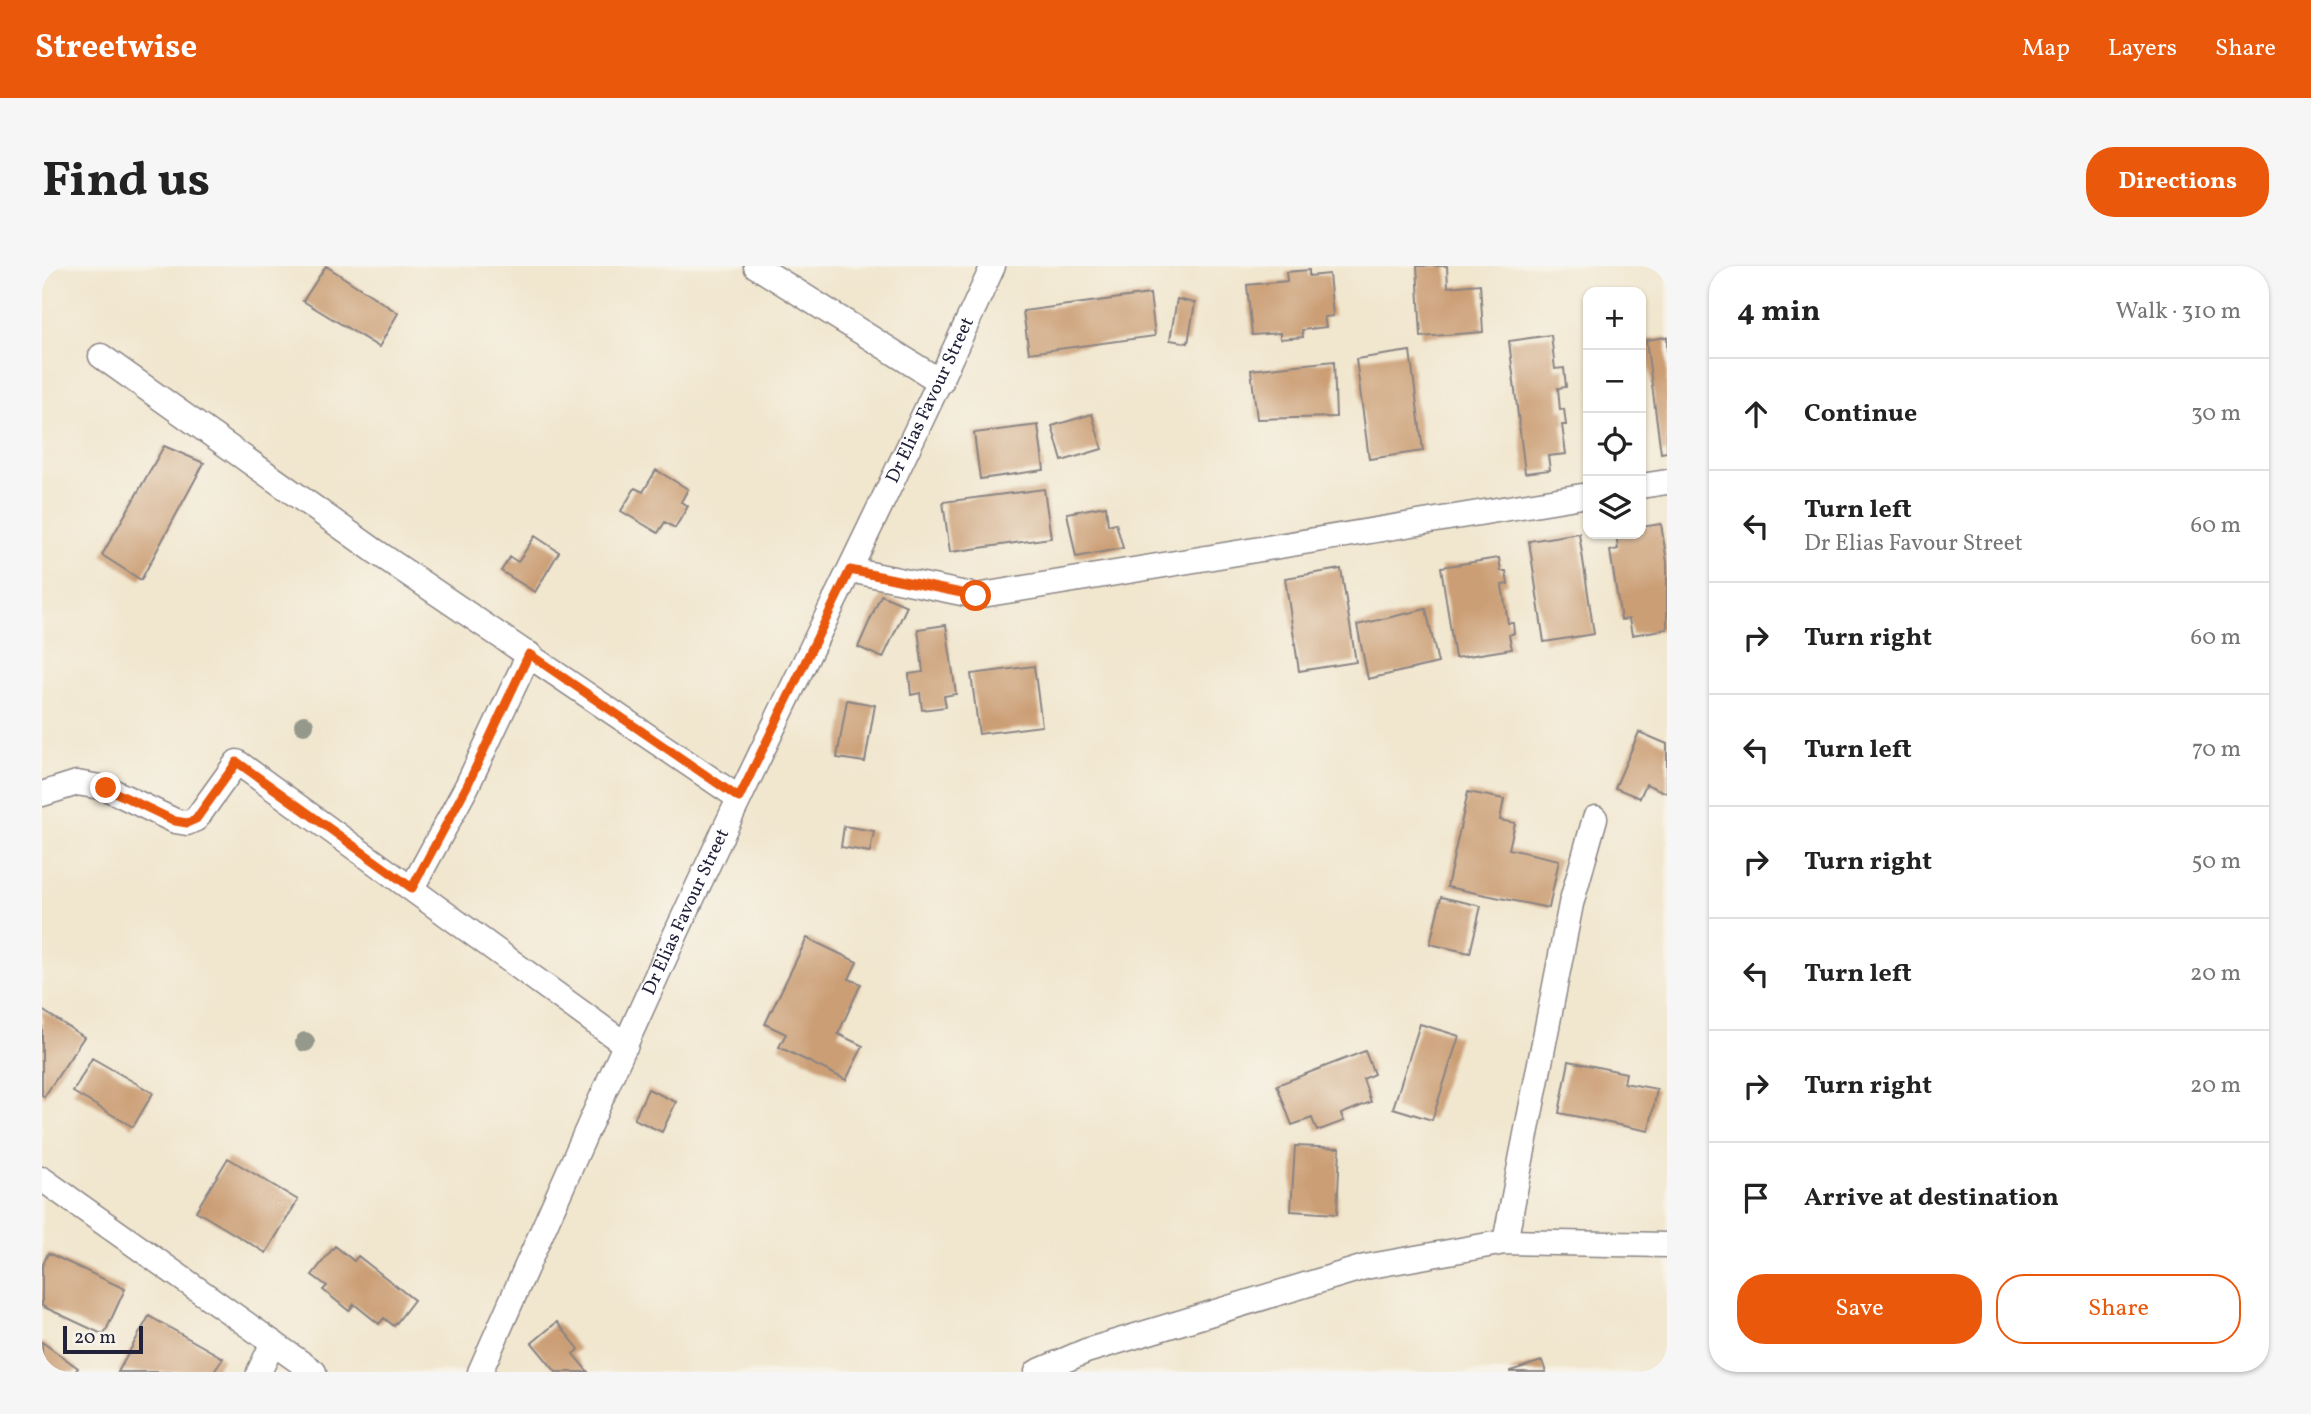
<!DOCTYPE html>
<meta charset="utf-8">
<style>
:root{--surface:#fff;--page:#f6f6f6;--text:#222;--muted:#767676;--line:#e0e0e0;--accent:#ea580c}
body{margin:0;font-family:Vollkorn,serif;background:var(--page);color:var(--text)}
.controls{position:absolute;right:21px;top:21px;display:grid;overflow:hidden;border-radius:14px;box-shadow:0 2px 5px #0004}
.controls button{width:63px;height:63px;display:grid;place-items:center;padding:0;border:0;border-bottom:2px solid var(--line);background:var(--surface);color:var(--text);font:35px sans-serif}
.scale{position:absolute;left:21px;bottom:18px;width:80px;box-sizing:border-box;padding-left:7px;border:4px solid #22223b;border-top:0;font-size:19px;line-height:24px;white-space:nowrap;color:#22223b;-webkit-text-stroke:5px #f7f3e8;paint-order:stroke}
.stop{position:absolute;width:21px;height:21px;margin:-16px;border:5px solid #ea580c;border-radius:50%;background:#fff}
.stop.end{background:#ea580c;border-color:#fff;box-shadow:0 2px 7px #0008}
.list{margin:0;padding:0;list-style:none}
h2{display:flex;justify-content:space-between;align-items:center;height:91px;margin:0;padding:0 28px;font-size:30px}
h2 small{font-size:23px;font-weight:400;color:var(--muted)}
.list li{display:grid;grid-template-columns:46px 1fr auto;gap:21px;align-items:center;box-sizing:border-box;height:112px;padding:0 28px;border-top:2px solid var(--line)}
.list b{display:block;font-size:26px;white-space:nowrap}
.list p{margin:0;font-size:23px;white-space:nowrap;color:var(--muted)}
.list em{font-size:23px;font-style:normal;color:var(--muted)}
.actions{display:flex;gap:14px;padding:21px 28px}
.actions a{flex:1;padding:16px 0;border:2px solid var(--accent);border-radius:28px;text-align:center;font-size:24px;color:var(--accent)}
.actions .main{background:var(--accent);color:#fff}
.icon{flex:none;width:38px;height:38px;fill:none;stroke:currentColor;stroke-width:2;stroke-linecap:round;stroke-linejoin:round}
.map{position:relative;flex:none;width:1625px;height:1106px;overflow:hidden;border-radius:28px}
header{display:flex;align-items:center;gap:42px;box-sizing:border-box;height:98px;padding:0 35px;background:var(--accent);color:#fff}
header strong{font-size:33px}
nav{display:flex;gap:38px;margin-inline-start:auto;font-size:24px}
.intro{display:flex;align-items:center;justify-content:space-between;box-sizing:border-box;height:168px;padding:0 42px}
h1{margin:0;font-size:49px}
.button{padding:18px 32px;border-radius:28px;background:var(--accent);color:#fff;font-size:24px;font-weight:700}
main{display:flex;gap:42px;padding:0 42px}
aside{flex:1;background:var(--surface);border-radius:28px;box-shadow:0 2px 5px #0004}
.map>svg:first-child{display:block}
</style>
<header>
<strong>Streetwise</strong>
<nav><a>Map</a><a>Layers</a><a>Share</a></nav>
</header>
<div class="intro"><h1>Find us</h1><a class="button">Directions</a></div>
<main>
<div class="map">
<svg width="1625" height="1106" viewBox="0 0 1625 1106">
<rect width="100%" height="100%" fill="#f7f3e8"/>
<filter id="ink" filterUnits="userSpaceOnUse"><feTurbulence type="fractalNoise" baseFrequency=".0143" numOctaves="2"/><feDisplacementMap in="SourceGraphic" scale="14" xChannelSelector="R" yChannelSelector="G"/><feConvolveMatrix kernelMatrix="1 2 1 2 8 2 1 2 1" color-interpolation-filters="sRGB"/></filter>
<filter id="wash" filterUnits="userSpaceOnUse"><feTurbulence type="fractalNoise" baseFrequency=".00686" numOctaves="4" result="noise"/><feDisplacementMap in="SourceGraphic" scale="28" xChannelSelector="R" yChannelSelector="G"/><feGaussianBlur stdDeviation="1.57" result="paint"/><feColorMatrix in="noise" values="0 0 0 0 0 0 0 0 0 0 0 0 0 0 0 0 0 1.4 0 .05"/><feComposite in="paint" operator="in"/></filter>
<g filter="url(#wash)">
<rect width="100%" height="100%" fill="#f1e6ce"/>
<g id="blocks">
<path fill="#cb9e75" d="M284,0L356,47L337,81L261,35Z
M1375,0H1405L1406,21L1438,18L1441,66L1379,71Z
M1267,4V10L1287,8L1291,50L1282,51L1284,61L1260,64L1261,71L1238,73V67L1210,69L1205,19L1245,15L1244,6Z
M1108,28L1113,70L987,87L981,45Z
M1135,33L1153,37L1146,77L1128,74Z
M1509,69L1513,103L1522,102L1524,121L1516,122L1518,144L1522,143L1524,159H1520L1524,188L1506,190L1508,204L1483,207L1467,75Z
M1625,71V186L1619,187L1604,74Z
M1368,85L1381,185L1327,193L1314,93Z
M1292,95L1294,151L1215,153L1209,104Z
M1050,148L1060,183L1020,195L1010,160Z
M996,159L1002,204L938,213L932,167Z
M122,180L162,197L99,314L60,289Z
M614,204L646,223L639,236L646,240L633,262L623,256L616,267L579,245L593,222L601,226Z
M1002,223L1009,272L908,286L901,236Z
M1064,240L1066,259L1074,257L1081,282L1034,291L1025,247Z
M1619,258L1625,296V363L1590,369L1587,353L1579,354L1568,285L1576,283L1574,268H1599V261Z
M1537,267L1552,368L1502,376L1487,275Z
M493,270L517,286L493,326L459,305L468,291L476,296Z
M1457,292L1459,305H1464L1466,318L1460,319L1466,357H1471L1472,367L1467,369L1470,383L1413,392L1399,301Z
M1299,303L1314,396L1257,405L1243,312Z
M839,329L865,340L841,392L816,381Z
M1384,343L1396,397L1326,413L1315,359Z
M904,359L914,428L902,430L904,441L880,444L878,427L869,429L867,408L881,406L876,363Z
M992,400L1000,460L937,468L929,408Z
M805,434L833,439L823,496L795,492Z
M1597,466L1625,478V527L1604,518L1598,532L1573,522Z
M1426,526L1462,533L1458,554L1473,557L1467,583L1517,594L1507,642L1405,621Z
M802,560L832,565L828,586L799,581Z
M1399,631L1439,640L1428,687L1388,678Z
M765,672L815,696L807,713L819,718L796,768L821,780L804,814L737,781L744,768L723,758Z
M0,744L42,771L2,831L0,829Z
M1378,758L1417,770L1390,854L1351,842Z
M1323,785L1332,808L1321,813L1329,836L1299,848L1302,855L1275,865L1270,852L1250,859L1235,819Z
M50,792L111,827L91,861L31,826Z
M1527,795L1584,807L1582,817L1615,823L1607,865L1517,847Z
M606,823L634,836L620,866L592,853Z
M1253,880L1298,882L1295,948L1249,945Z
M186,892L256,934L224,987L154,945Z
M293,980L312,995L316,990L372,1034L352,1060L342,1052L337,1058L312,1038L307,1045L281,1024L285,1020L270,1009Z
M6,987L83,1023L62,1069L0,1040V1001Z
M107,1050L181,1092L172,1106H76Z
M515,1056L537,1083L531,1088L546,1106H514L490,1077Z
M0,1076L36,1102L33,1106H0Z
M1500,1095L1504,1106H1468V1105Z"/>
</g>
</g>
<g filter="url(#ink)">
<use href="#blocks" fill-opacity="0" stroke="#8a8484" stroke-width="2"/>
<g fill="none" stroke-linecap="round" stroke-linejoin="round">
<g stroke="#8a8484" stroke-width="27">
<g id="minor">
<path d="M714,0L899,116"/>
<path d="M59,90L333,285L697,532"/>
<path d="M1599,220L1625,216"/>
<path d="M808,304L934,330L1546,229"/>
<path d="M0,528L35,517L64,522L133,555L145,557L154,553L195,496L584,779"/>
<path d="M370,622L425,520L487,388"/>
<path d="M0,913L272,1106"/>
<path d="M1463,976L1529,638L1553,552"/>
<path d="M217,1106L231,1077"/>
<path id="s1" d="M438,1106C523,914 607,721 698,531C782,354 870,179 951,0"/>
<path d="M995,1106L1044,1085L1323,1001L1463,976L1625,979"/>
</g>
</g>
<use href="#minor" stroke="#fff" stroke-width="24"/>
</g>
<g fill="#94998b">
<circle cx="262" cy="459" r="10"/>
<circle cx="263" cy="776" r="10"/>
</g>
</g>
<g fill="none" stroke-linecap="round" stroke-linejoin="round" filter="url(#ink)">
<path stroke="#ea580c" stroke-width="9" d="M64,522L133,555L145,557L154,553L195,496L370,622L425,520L487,388L697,532L808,304L934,330"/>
</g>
<g text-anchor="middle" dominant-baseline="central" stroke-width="5" stroke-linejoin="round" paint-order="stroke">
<g font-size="19" fill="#22223b" stroke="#f7f3e8">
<text stroke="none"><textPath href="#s1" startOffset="1071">Dr Elias Favour Street</textPath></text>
<text stroke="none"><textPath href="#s1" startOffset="504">Dr Elias Favour Street</textPath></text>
</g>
</g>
</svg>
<div class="controls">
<button>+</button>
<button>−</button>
<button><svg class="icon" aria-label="locate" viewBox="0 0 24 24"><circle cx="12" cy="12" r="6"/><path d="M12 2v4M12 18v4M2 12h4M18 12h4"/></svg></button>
<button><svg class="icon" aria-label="layers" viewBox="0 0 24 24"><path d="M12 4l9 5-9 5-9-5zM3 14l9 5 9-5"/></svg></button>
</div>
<div class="scale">20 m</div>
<div class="stop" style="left:934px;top:330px"></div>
<div class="stop end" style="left:64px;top:522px"></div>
</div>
<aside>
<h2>4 min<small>Walk · 310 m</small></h2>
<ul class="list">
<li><svg class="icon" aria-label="ahead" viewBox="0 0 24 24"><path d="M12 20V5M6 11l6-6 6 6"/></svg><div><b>Continue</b></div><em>30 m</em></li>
<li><svg class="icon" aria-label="left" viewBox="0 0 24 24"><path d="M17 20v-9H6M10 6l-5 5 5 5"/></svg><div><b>Turn left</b><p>Dr Elias Favour Street</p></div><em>60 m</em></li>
<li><svg class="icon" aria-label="right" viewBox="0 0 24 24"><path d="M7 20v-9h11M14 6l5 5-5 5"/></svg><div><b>Turn right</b></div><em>60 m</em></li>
<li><svg class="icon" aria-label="left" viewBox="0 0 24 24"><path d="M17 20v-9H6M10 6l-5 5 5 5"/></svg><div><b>Turn left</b></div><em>70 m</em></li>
<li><svg class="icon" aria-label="right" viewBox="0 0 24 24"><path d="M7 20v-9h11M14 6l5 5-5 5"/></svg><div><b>Turn right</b></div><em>50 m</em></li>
<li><svg class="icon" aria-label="left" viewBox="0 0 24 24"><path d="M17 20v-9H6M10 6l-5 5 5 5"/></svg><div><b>Turn left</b></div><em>20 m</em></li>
<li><svg class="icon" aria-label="right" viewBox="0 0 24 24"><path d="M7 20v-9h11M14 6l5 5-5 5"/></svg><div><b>Turn right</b></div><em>20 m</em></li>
<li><svg class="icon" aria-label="arrive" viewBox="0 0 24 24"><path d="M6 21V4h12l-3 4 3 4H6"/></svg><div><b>Arrive at destination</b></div></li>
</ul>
<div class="actions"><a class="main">Save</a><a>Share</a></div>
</aside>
</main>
